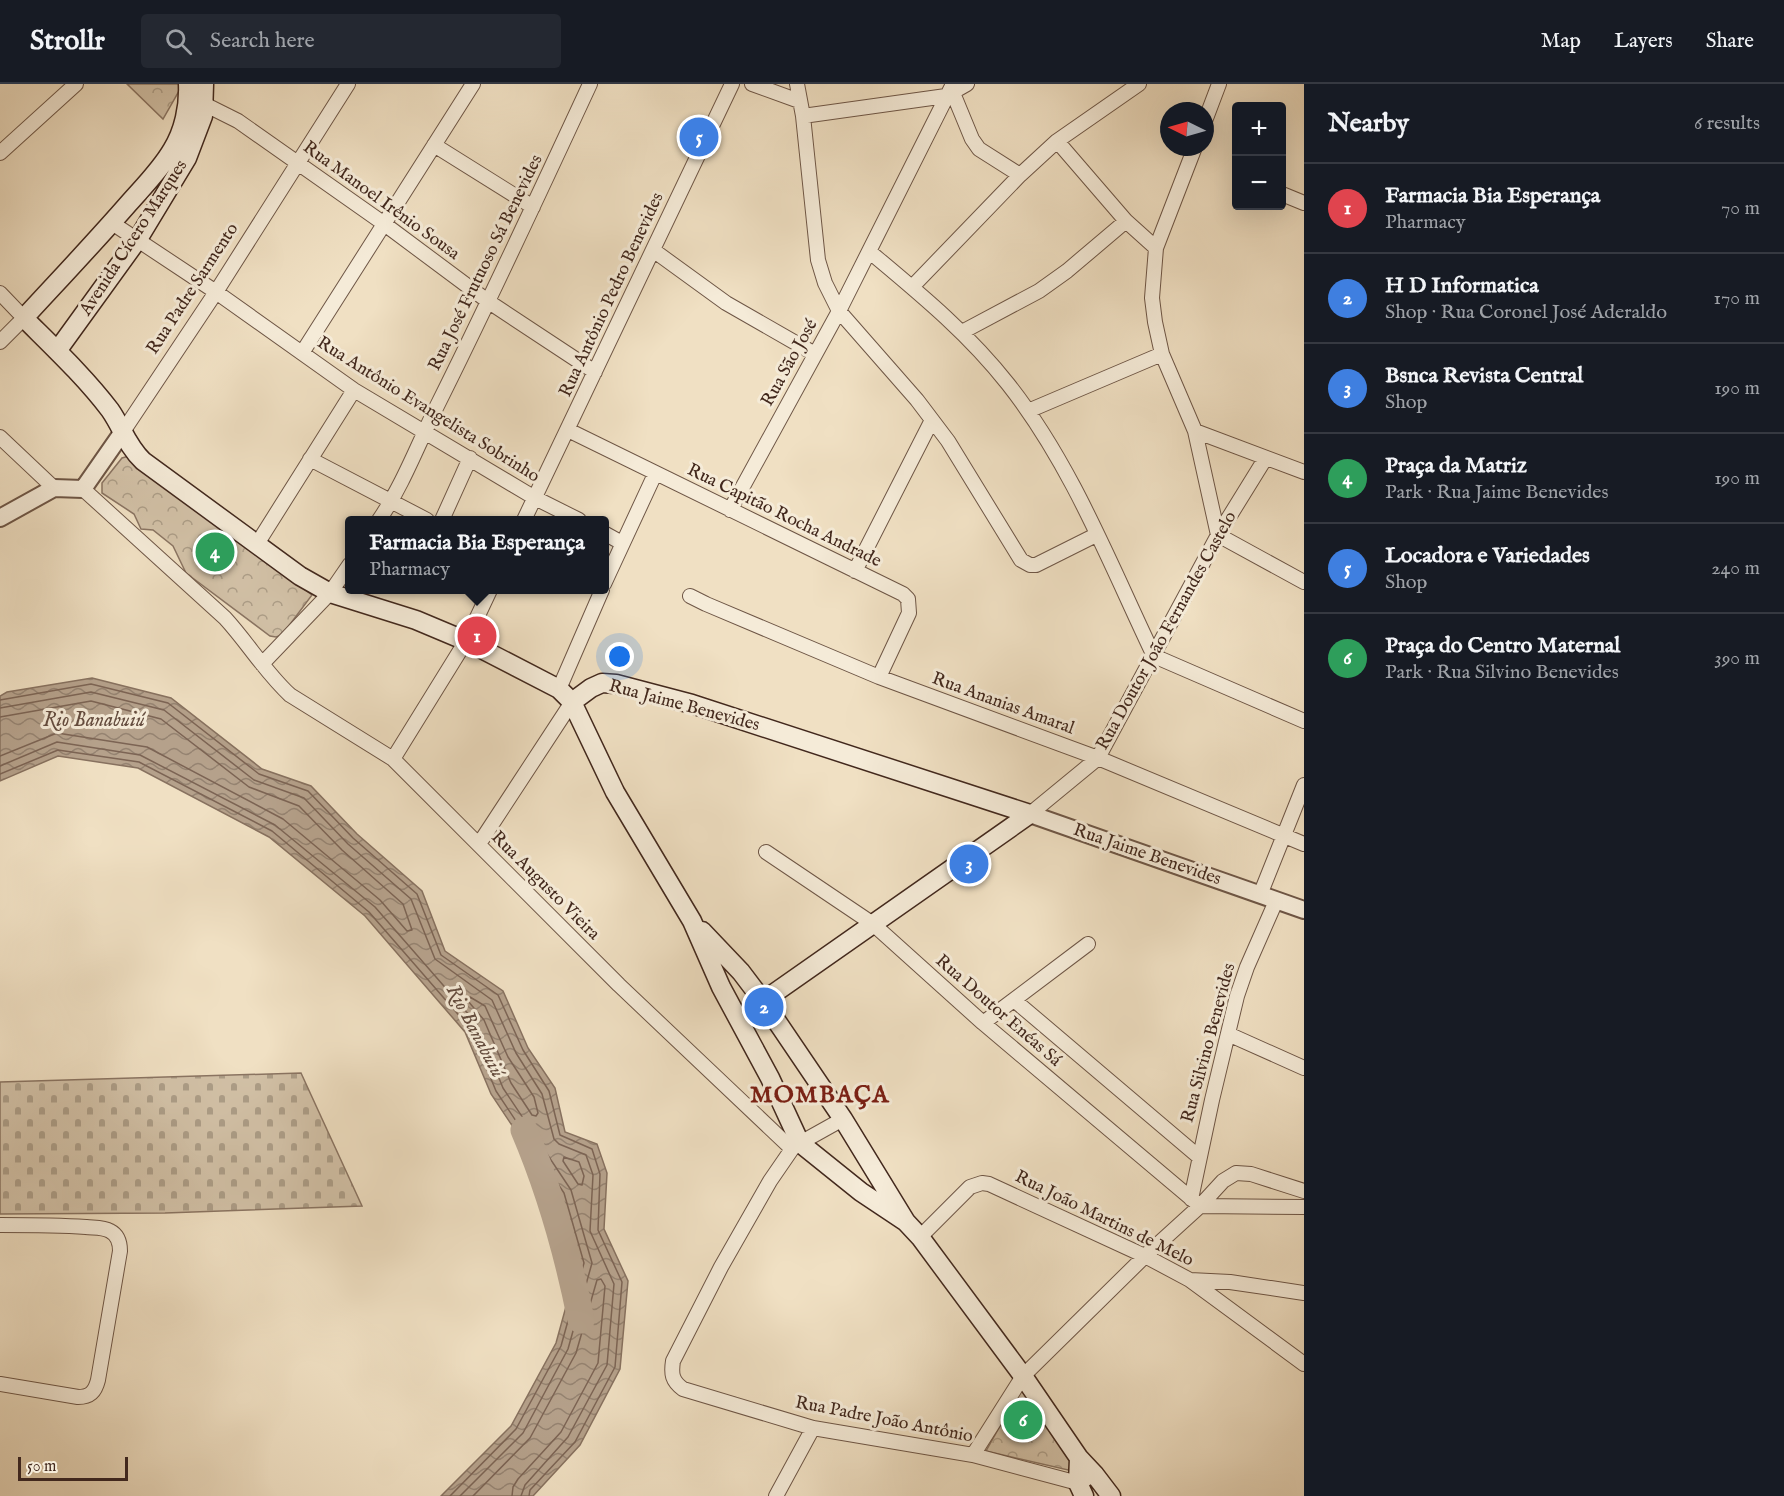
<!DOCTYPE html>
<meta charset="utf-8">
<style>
:root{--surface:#171b24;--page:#242831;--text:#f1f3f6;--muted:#9ea1a6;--line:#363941;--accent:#d93025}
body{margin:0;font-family:"IM FELL English",serif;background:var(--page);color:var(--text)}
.controls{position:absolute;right:18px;top:18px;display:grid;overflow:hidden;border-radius:6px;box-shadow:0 6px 24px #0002}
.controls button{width:54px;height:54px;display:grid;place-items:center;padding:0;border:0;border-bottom:2px solid var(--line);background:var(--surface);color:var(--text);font:30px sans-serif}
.compass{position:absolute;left:1160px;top:18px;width:54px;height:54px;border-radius:50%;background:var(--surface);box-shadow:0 6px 24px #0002;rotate:275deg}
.scale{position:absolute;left:18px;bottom:15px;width:110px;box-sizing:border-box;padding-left:6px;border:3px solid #42281d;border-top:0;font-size:16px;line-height:21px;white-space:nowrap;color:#42281d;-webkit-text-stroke:4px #f5ebd8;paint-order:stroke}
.you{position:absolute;left:620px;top:573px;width:21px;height:21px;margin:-15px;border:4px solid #fff;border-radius:50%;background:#1a73e8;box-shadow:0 0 0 9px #1a73e833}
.badge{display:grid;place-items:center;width:39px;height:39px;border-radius:50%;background:var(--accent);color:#fff;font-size:20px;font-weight:700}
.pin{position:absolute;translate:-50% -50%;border:3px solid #fff;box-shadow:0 2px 6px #0006}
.popup{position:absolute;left:345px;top:432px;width:264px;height:78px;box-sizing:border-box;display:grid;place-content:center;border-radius:6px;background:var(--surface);filter:drop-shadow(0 2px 4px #0005);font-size:20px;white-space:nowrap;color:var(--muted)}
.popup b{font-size:22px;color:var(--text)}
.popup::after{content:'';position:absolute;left:50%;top:100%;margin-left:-12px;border:12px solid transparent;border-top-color:var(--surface)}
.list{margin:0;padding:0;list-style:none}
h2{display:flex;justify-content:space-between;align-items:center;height:78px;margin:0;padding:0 24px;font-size:26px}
h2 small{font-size:20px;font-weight:400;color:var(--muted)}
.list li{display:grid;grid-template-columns:39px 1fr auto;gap:18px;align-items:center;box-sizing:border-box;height:90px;padding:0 24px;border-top:2px solid var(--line)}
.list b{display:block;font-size:22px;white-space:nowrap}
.list p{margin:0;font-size:20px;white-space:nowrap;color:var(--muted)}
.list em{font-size:20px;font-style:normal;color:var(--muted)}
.icon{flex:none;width:33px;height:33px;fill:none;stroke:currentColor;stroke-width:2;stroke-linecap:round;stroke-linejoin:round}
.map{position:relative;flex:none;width:1304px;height:1412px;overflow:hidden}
header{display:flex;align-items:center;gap:36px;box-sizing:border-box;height:84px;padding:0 30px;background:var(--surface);border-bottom:2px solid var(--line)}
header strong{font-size:28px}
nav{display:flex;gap:33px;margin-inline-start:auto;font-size:21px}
.search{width:420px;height:54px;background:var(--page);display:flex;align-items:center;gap:15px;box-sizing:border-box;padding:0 21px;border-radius:6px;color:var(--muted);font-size:22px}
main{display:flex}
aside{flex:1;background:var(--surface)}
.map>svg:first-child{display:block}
</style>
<header>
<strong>Strollr</strong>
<div class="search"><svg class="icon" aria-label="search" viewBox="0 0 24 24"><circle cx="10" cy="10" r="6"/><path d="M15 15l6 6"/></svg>Search here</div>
<nav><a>Map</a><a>Layers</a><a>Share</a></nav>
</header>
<main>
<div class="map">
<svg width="1304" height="1412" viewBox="0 0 1304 1412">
<defs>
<pattern id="cemetery-stones" width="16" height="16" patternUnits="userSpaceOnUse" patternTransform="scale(1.5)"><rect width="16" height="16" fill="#d2c1a7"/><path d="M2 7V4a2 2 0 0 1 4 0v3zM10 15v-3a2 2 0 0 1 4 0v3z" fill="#ac9d87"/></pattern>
<pattern id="park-crowns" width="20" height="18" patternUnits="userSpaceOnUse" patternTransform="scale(1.5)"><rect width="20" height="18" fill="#d2c1a7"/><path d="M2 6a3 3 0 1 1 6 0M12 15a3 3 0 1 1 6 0" fill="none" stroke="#ac9d87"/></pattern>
<pattern id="water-waves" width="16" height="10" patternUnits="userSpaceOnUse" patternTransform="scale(1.5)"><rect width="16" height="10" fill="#b5a18b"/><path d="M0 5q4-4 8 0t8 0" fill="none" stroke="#958371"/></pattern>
</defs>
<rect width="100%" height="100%" fill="#f0e0c3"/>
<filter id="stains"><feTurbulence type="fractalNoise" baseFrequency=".00333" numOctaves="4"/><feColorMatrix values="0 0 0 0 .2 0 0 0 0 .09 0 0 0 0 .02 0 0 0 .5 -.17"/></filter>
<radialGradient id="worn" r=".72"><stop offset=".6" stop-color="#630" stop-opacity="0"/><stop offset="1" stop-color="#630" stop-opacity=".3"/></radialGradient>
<path fill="url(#cemetery-stones)" stroke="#8a7462" stroke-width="1.5" d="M301,989L362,1122L165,1129L0,1130V998Z"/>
<path fill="url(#park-crowns)" stroke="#8a7462" stroke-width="1.5" d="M127,0H183L163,35Z
M129,372L144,386L312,511L282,551L276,553L270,552L186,489L173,462L153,446L141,445L134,430L102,409V399L122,374Z
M1021,1305L1073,1379L1068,1386L986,1367Z"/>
<path fill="url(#water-waves)" stroke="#87715f" stroke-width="1.5" d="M92,594L171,614L262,685L311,702L357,750L422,807L445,867L503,907L528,964L555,1004L565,1048L597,1060L607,1089L604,1145L628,1197L620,1285L580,1361L533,1412H441L511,1342L556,1259L578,1179L559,1112L491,1010L465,948L365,832L269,753L138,684L58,672L0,697V612L7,608Z"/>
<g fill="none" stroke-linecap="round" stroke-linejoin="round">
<path stroke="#7c6454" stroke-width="1.5" d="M0,616L91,600L168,619L259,690L308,707L353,754L417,810L441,871L498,911L523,966L549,1007L560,1051L592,1065L600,1090L598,1146L622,1198L615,1283L575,1358L530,1406L529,1412
M0,624L91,608L164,626L254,696L304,714L348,760L411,815L435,875L492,916L516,969L542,1010L554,1055L559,1060L586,1071L593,1091L590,1147L614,1200L607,1281L568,1353L525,1401L521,1412
M0,633L91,617L161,635L249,703L299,722L342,766L403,820L412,846L407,847L380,816L283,735L147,663L57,649L0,672
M0,682L57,658L140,671L275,741L375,823L477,940L503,1004L571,1106L592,1179L568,1265L523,1349L460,1412
M0,690L58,666L139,678L272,747L369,828L470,944L496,1007L564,1109L584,1179L561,1262L516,1345L450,1412
M470,913L485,922L508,973L534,1013L538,1029L536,1032L532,1031L511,999L484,936L468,917Z
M564,1073L579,1078L584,1092L582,1101L578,1100L563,1077Z
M473,1412L530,1354L576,1269L597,1196L601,1195L605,1202L598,1279L561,1348L518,1395L513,1403L512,1412"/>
<path stroke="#b5a18b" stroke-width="27" d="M524,1046C550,1107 568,1171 581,1236"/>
<g stroke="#6e5646" stroke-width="16">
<path id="minor" d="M752,0L799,17
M797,0L803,32L818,176L825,199L839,227L917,316L948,357L1021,476L1030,481H1036L1096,451
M953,9L972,55L979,65L1020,91
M194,19L204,20L238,37L383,139L489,218L595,288
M803,32L946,12L967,0
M1205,37L1219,0
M1057,57L1126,137L1156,164
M434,61L533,123
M1195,63L1156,164L1152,214L1155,238L1162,270L1195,347L1218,451L1304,498
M0,69L76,0
M1282,110L1304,119
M112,139L216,208L354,306L535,414L579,436
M653,166L726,219L815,270
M870,168C919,209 968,249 1008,300C1072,381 1110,480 1154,572L1304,637
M912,203L1020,91L1057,57L1139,0
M0,209L24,234L0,258
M962,248L1039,207L1067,187L1126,137
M302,269L473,0
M1028,327L1162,270
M568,346L903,510L908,515L909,529L879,593
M1195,347L1304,388
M122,349L216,208L348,0
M0,353L54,404
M310,375L427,436
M83,405L225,534C248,559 265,588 290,611L393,675L619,901L792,1065
M730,426L839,227L953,0
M379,436C403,401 418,360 437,322C490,216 540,108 590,0
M442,436L470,374
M524,436L732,0
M604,449L622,459
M257,460L354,306
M855,487L932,336
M604,500L655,390
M690,512L706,520L879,593L1098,674L1304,760
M262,580L330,509L350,480
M559,605L602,506
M393,675L466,557L490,506
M1030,730L1098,674L1218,451L1265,375
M479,760L572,618
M766,768L873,840L983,939L1200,1122
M1260,811L1304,701
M1014,916L1199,1073
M983,939L1088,860
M1228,950L1304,984
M843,1035L800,1059L792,1065L770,1097L721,1183L673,1277C671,1290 672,1297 683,1305L813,1344L973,1371L1078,1399L1086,1395
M1191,1115L1212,1016L1237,912L1247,883L1276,817
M1200,1122L1304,1123
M0,1141C29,1141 57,1141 86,1143C93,1144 103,1143 110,1147C118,1151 120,1158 120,1167L98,1296C95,1308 90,1313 78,1313L0,1300
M920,1153L970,1103L982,1099L989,1100L1145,1172L1190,1196L1304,1280
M1190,1196L1230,1198L1304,1209
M973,1371L1023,1292L1145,1172L1200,1122L1223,1097L1236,1089L1251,1090L1304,1107
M776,1412L813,1344"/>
</g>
<g stroke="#6e5646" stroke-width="20">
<path id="tertiary" d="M0,434L54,404L83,405L122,349
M1030,730L1304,826"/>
</g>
<g stroke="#42281d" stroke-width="21">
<path id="secondary" d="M188,0C189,22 184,47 172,66C161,85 144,102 129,119C95,158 59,196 24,234C53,263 85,293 110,326C122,343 127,362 143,377L300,492L330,509L416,536L466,557L559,605L572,618L615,708L692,837L721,903L770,994L800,1059L861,1108L906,1138
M57,267L138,155L187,74L203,32L204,0
M572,618L591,604L602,599L616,600L692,620L1030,730
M702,847L741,888L763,917L843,1035L906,1138L920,1153L1023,1292L1079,1374L1095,1391L1111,1412
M763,917L1030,730
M1079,1374L1078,1399L1084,1412"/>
</g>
<use href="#minor" stroke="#f5ebd8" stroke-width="14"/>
<use href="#tertiary" stroke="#f5ebd8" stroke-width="16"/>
<use href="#secondary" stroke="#f5ebd8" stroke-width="18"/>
</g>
<g text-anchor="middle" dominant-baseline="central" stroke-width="6" stroke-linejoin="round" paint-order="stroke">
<g font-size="18" fill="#42281d" stroke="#f5ebd8">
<text transform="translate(381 117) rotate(36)">Rua Manoel Irênio Sousa</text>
<text transform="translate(134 154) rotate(-57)">Avenida Cícero Marques</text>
<text transform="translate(486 179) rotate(-64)">Rua José Frutuoso Sá Benevides</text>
<text transform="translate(193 205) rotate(-57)">Rua Padre Sarmento</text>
<text transform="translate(612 211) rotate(-65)">Rua Antônio Pedro Benevides</text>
<text transform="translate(790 279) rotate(-61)">Rua São José</text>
<text transform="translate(428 326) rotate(32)">Rua Antônio Evangelista Sobrinho</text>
<text transform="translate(784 432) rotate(26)">Rua Capitão Rocha Andrade</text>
<text transform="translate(1167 547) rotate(-61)">Rua Doutor João Fernandes Castelo</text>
<text transform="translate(1003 620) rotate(20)">Rua Ananias Amaral</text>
<text transform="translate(684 622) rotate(15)">Rua Jaime Benevides</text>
<text transform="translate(1147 771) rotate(19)">Rua Jaime Benevides</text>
<text transform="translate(545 802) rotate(45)">Rua Augusto Vieira</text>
<text transform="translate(998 927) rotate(41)">Rua Doutor Enéas Sá</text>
<text transform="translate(1209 959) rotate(-75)">Rua Silvino Benevides</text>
<text transform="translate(1104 1135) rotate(26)">Rua João Martins de Melo</text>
<text transform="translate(884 1336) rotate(11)">Rua Padre João Antônio</text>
</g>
<g font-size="20" font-style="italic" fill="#644c3e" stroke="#f5ebd8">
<text x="94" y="636">Rio Banabuiú</text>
<text transform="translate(475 947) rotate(62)">Rio Banabuiú</text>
</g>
<g font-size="24" font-weight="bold" letter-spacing="1.5" fill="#7a1f14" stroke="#f5ebd8">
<text x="820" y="1011">MOMBAÇA</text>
</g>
</g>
<rect width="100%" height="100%" filter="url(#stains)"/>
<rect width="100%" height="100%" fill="url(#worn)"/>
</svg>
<div class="controls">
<button>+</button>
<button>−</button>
</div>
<svg class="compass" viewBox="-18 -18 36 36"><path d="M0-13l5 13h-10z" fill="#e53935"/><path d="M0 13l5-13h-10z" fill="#9ea1a6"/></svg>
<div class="scale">50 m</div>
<div class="you"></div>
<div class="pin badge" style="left:477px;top:552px;background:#e0444e">1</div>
<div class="popup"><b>Farmacia Bia Esperança</b>Pharmacy</div>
<div class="pin badge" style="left:764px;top:923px;background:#3f7fe0">2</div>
<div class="pin badge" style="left:969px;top:780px;background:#3f7fe0">3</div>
<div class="pin badge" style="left:215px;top:468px;background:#2e9e5b">4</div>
<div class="pin badge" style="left:699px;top:53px;background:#3f7fe0">5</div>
<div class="pin badge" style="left:1023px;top:1336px;background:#2e9e5b">6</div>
</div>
<aside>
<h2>Nearby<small>6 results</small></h2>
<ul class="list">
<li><span class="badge" style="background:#e0444e">1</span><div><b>Farmacia Bia Esperança</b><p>Pharmacy</p></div><em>70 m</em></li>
<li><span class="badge" style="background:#3f7fe0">2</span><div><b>H D Informatica</b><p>Shop · Rua Coronel José Aderaldo</p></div><em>170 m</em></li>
<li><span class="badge" style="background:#3f7fe0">3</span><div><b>Bsnca Revista Central</b><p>Shop</p></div><em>190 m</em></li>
<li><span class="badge" style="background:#2e9e5b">4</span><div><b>Praça da Matriz</b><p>Park · Rua Jaime Benevides</p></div><em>190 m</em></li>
<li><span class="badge" style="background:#3f7fe0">5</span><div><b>Locadora e Variedades</b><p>Shop</p></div><em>240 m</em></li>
<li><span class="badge" style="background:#2e9e5b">6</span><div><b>Praça do Centro Maternal</b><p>Park · Rua Silvino Benevides</p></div><em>390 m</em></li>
</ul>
</aside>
</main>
